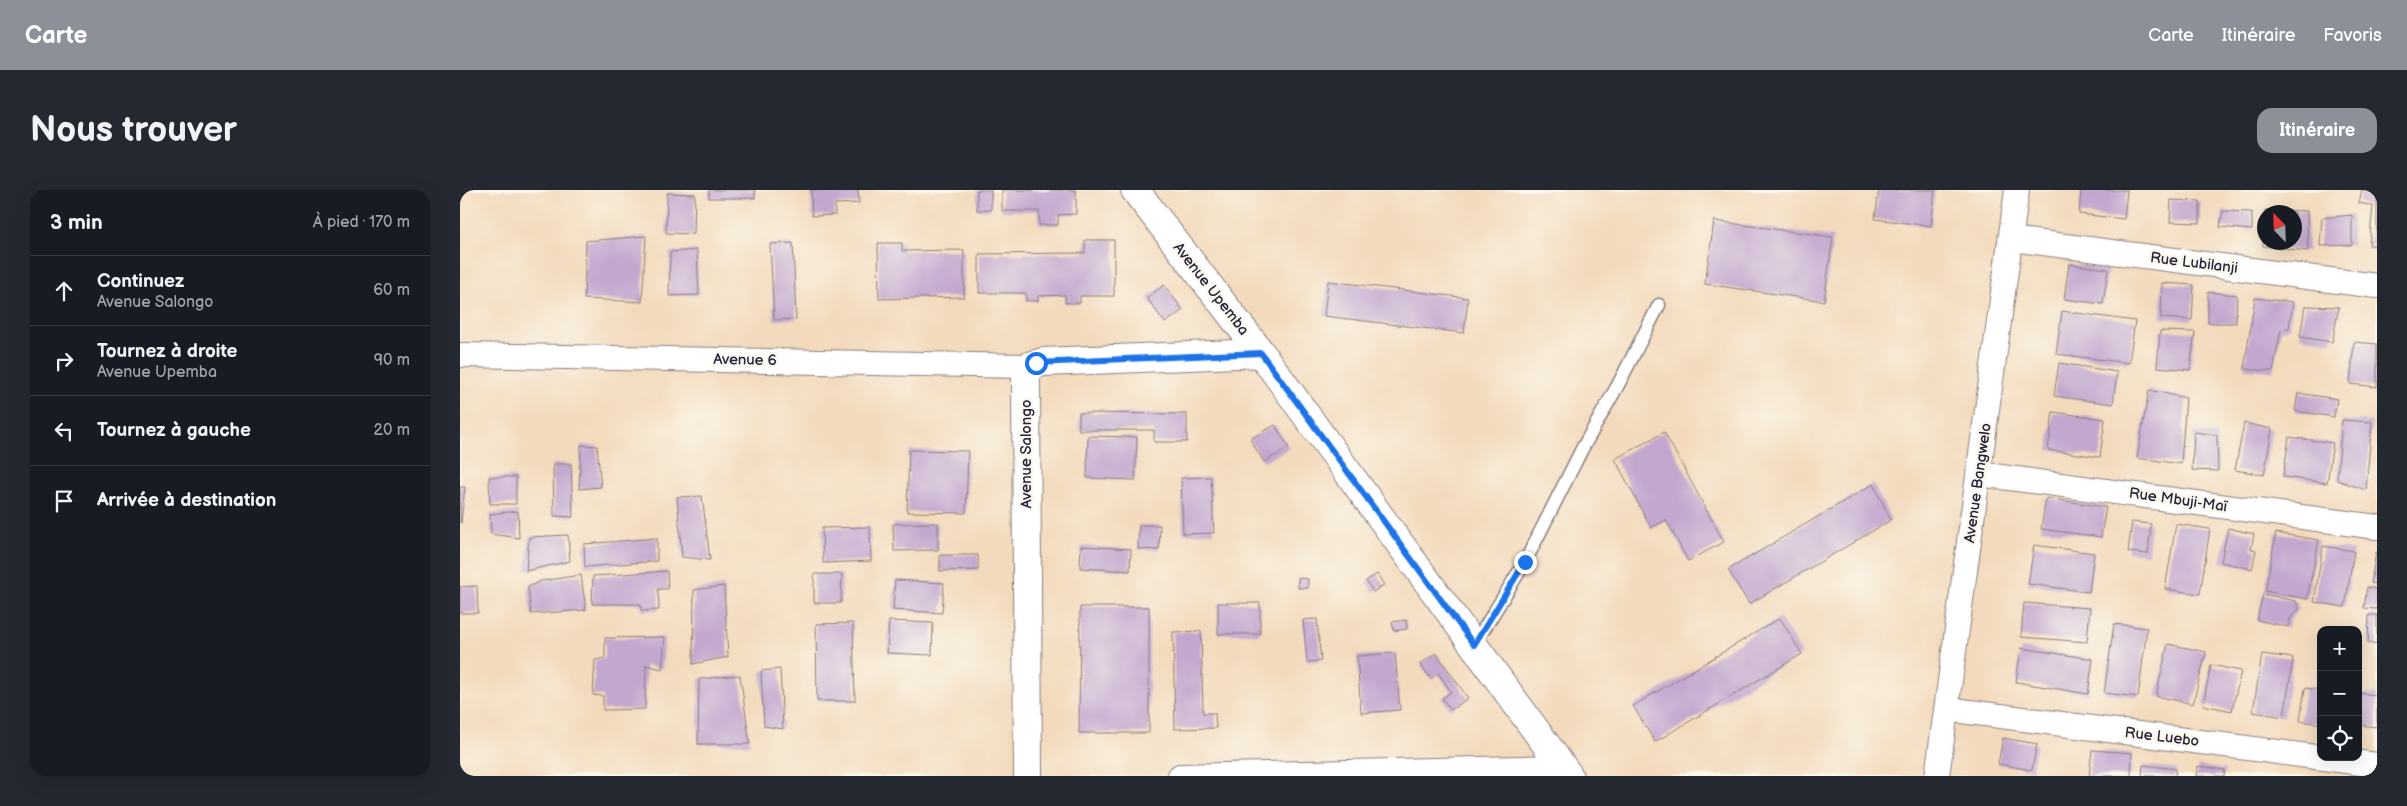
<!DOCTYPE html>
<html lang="fr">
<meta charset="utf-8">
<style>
:root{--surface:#171b24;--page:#242831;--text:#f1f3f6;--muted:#9ea1a6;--line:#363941;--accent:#8c9099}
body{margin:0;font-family:"Balsamiq Sans",sans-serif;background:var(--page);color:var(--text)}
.controls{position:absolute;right:15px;bottom:15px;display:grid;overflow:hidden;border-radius:10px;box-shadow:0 5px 20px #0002}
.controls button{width:45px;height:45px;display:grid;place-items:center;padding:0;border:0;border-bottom:1px solid var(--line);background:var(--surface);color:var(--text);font:25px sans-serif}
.compass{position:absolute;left:1797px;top:15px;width:45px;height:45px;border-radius:50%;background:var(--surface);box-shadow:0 5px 20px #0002;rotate:337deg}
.stop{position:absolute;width:15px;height:15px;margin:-11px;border:4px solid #1a73e8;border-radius:50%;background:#fff}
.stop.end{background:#1a73e8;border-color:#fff;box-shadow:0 1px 5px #0008}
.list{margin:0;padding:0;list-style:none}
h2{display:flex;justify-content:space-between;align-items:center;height:65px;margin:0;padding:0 20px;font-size:21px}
h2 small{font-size:16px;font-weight:400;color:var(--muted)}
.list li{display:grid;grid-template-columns:32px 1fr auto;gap:15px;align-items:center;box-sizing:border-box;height:70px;padding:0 20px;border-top:1px solid var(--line)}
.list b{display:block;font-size:19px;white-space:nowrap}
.list p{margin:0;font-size:16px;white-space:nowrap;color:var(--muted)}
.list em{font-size:16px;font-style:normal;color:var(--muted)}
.icon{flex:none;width:28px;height:28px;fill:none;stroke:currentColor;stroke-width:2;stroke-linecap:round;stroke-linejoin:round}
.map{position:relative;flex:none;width:1917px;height:586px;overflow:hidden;border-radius:15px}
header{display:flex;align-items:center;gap:30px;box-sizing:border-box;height:70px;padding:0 25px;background:var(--accent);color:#fff}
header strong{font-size:24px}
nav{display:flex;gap:28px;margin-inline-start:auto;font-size:18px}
.intro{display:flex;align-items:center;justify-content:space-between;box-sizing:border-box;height:120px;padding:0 30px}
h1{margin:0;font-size:35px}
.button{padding:12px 22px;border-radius:15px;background:var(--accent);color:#fff;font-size:18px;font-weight:700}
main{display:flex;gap:30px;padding:0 30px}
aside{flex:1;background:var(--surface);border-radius:15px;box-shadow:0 5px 20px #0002}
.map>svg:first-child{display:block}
</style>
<header>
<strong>Carte</strong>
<nav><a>Carte</a><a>Itinéraire</a><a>Favoris</a></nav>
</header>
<div class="intro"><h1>Nous trouver</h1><a class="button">Itinéraire</a></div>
<main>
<aside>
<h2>3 min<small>À pied · 170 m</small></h2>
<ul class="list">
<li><svg class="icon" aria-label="ahead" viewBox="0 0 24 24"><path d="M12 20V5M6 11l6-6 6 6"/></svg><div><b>Continuez</b><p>Avenue Salongo</p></div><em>60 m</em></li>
<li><svg class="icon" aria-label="right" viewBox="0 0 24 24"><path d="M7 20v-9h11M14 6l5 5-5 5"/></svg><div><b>Tournez à droite</b><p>Avenue Upemba</p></div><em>90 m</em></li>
<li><svg class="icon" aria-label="left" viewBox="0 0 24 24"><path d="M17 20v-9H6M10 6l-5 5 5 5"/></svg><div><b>Tournez à gauche</b></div><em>20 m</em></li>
<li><svg class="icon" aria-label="arrive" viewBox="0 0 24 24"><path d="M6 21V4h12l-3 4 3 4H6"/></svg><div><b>Arrivée à destination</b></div></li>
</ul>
</aside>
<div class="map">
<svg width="1917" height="586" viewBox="0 0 1917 586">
<rect width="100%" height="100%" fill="#fbf7ec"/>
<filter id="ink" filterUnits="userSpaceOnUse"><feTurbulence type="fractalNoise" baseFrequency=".02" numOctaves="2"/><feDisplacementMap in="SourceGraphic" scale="10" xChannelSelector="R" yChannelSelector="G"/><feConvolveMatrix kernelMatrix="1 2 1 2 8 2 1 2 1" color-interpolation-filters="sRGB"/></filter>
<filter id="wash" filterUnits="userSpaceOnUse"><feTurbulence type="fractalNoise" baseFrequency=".0096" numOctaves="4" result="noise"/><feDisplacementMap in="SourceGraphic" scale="20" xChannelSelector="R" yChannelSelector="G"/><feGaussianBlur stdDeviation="1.12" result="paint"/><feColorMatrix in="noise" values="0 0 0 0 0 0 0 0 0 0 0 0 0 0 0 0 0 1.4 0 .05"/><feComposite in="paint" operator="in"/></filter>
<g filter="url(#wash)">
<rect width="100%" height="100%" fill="#f3dabc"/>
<g id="blocks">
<path fill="#c2a8cf" d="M249,0H295V8H249Z
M351,0H398L399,13L375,14V25L352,26Z
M517,0H531V20H517Z
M542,0H616V24L598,25V35H579V21H542Z
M1419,0H1475L1471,36L1415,29Z
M1621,0H1667L1664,29L1619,24Z
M1902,0H1917V56L1909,55L1913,16L1899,13Z
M207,3L235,4L234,44L206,43Z
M1711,10L1740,11V33L1710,32Z
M1805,20L1847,21L1848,61L1803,56V52H1834V22H1805Z
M1763,21L1792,22V40L1760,37Z
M1892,25V55L1860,56L1862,28Z
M1254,31L1373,47L1364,111L1245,94Z
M186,46L182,112L124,109L126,51Z
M625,50H654V106H620V113H605V105L578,106V111H566V103H519V64L625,63Z
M333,53L336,129L314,130L310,54Z
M418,53H442V61L504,60V107L419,109Z
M237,60L239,105L209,106L210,62Z
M1609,74L1648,79L1643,114L1604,109Z
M868,91L1008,108L1004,143L864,126Z
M1702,93L1734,95L1732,130L1701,128Z
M704,95L723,120L705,133L687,108Z
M1748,102L1777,105L1776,133H1748Z
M1795,108L1833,112L1829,138L1821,140L1813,181L1784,179Z
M1845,116L1879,117L1872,152L1840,147Z
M1602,121L1675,131L1669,173L1596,164Z
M1700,141L1735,142L1730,180L1697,177Z
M1894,152L1917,154V197L1890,194Z
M1599,173L1657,182L1653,214L1594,206Z
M1689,200L1726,208L1721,274L1677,268Z
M1838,203L1877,209L1874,227L1835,221Z
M1593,222L1645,229L1640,267L1588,260Z
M619,223L727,224V252H694V240H619Z
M1882,230L1912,232L1906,300L1877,290Z
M1784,233L1812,239L1804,285L1775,280Z
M815,235L829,258L804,272L790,249Z
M1204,242L1264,352L1228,371L1206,330L1191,338L1155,269Z
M1734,242L1757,245L1758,281L1732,280Z
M628,246L677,247L675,290L627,288Z
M1829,247L1873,253L1867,293L1823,287Z
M121,255L137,256L141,297L119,299Z
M449,260L508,261L506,323L447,322Z
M93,274H111L113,327L94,326Z
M29,287H56V314H30Z
M751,287L754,343L723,344L721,288Z
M1413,294L1431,330L1289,414L1268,380Z
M0,297H5L1,333H0Z
M242,306L250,370L222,367L217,307Z
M1586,308L1646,317L1641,347L1581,339Z
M58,321L59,348L31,344L30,324Z
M1672,332L1691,334L1688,364L1668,362Z
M478,333V360L434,361L433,334Z
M1716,334L1750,339L1740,404L1705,399Z
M679,335H700L699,360L678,359Z
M410,337L411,371L363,373L362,338Z
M1768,338L1794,344L1791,359L1796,360L1792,379L1761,372Z
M1816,343L1859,350L1847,409L1805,401Z
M108,345L110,371L66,381L69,347Z
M197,348V371L125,377L124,354Z
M1574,355L1634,363L1629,402L1568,394Z
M621,356L671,359L670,381L620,378Z
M1863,356L1894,361L1885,417L1854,412Z
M1916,362H1917V394L1911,393Z
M480,365H518V380L480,381Z
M207,381L208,399H198L199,420L182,421L180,414H132L133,386Z
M354,384H382L381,413H354Z
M917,384L924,395L913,402L906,391Z
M121,385L126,420L71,424L68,397L81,391Z
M838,388L848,389V398H838Z
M435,390L484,393L482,423L433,420Z
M17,396L18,423H0V397Z
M264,396L268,467L233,474L234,400Z
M1907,397L1917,399V419L1904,418Z
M1803,404L1836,411L1839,419L1830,429L1828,437L1797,430Z
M758,413H800V444H758Z
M1564,413L1630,418L1627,452L1561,447Z
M620,417H689V543H619Z
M1909,425H1917V455L1908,453Z
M1320,428L1342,464L1195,552L1173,516Z
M857,429L861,471L847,472L843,430Z
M946,430L947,439L934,441L932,432Z
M429,431L473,433L472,465L427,463Z
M393,433L395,511H357L356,434Z
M1654,434L1687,438L1678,507L1644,503Z
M741,441L743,523H755L756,538L715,539L713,442Z
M205,447L202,479L186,475L185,519L143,520V506L133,505L135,470L145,468V448Z
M1708,454L1746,462L1733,514L1696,506Z
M1561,458L1633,469L1628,504L1556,492Z
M935,463L940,520L901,523L897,466Z
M976,463L1008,508L991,520L982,508L991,502L978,483L971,489L960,474Z
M1802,464L1833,468L1824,527L1793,522Z
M1751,475L1781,481L1772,521L1743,515Z
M320,479L323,539L304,536L301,481Z
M280,485L290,554H238L239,489Z
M1845,498L1861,500V534L1840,531Z
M1898,503L1917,505V537L1898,535Z
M1543,548L1577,554L1572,580L1538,574Z
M1632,560L1672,563L1671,586H1629Z
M1683,575L1716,579L1715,586H1682Z
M1738,576L1765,580L1764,586H1736Z"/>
</g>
</g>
<g filter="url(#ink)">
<use href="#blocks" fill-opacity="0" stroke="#8a7e7c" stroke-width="1"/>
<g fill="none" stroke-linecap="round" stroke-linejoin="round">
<g stroke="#8a7e7c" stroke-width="15">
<path id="service" d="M1014,455L1065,372L1122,259L1158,195L1199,115"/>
</g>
<g stroke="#8a7e7c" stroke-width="26">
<path id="minor" d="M1551,49L1917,96
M0,165L569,176
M1519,284L1917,337
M1486,519L1917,575
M720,586L1102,577
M1477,586L1557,0"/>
</g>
<g stroke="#8a7e7c" stroke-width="30">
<path id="tertiary" d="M675,0L801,163L1109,586
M568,586L566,189L569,176L583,172L801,163"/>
</g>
<use href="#service" stroke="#fff" stroke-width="12"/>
<use href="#minor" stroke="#fff" stroke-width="24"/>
<use href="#tertiary" stroke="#fff" stroke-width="28"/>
</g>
</g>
<g fill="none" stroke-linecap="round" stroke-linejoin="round" filter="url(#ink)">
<path stroke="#1a73e8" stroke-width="6" d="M576,173L801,163L1014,455L1065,372"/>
</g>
<g text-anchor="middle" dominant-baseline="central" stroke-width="5" stroke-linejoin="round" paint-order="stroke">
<g font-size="15" fill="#22223b" stroke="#fbf7ec">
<text transform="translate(1734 73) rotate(7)">Rue Lubilanji</text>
<text transform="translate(751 99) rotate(52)">Avenue Upemba</text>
<text transform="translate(285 170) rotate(1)">Avenue 6</text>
<text transform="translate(566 264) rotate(-90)">Avenue Salongo</text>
<text transform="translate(1518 293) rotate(-82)">Avenue Bangwelo</text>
<text transform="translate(1718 310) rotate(8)">Rue Mbuji-Maï</text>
<text transform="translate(1702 547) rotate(7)">Rue Luebo</text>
</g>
</g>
</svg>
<div class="controls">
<button>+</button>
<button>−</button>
<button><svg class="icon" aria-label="locate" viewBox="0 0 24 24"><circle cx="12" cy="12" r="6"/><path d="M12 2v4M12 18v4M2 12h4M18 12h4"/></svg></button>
</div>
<svg class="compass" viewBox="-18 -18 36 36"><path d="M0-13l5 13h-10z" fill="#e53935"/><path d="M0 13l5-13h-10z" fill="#9ea1a6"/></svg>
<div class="stop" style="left:576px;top:173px"></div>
<div class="stop end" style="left:1065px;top:372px"></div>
</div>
</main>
